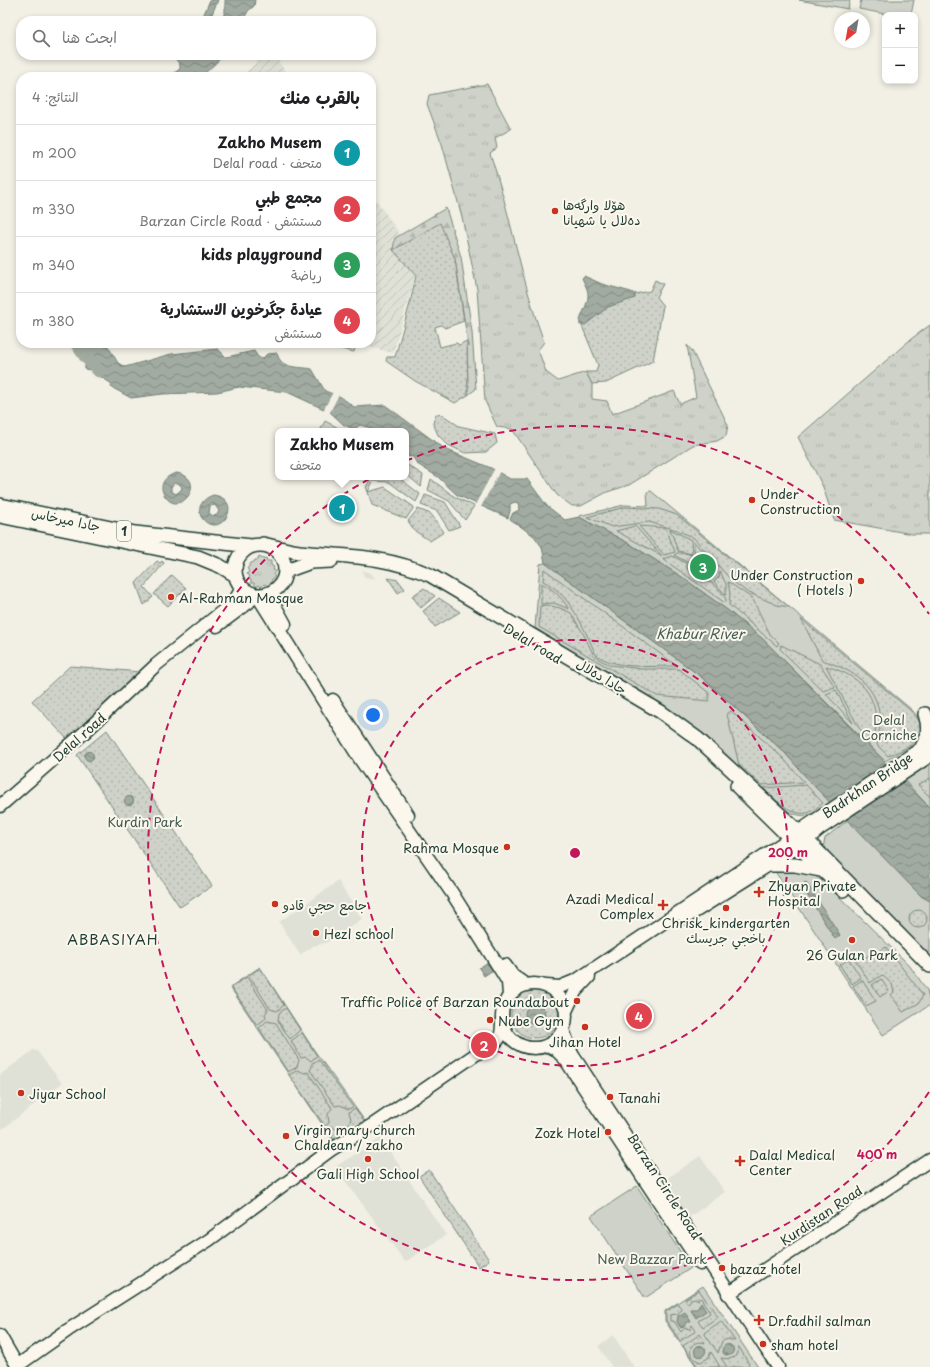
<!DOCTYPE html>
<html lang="ar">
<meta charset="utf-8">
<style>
:root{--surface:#fff;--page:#f2f2f2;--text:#202124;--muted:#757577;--line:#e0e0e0;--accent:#1a73e8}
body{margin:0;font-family:"Playpen Sans","Playpen Sans Arabic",sans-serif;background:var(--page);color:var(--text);direction:rtl}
.controls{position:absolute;right:12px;top:12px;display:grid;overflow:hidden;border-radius:8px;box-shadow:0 2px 6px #0003}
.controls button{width:36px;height:36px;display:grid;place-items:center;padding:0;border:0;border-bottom:1px solid var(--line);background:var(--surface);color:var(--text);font:20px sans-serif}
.compass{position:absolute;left:834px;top:12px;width:36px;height:36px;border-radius:50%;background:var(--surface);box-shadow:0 2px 6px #0003;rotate:211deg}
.you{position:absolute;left:373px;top:715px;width:14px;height:14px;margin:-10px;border:3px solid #fff;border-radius:50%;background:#1a73e8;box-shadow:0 0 0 6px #1a73e833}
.badge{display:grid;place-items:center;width:26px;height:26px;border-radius:50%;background:var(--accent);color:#fff;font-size:13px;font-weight:700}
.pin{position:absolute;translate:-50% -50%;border:2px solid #fff;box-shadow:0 1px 4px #0006}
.popup{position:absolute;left:275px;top:428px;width:134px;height:52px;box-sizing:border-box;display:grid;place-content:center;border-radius:8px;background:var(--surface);filter:drop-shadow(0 1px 3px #0005);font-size:13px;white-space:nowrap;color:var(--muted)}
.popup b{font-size:15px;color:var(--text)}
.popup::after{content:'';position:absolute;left:50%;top:100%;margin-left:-8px;border:8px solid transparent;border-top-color:var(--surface)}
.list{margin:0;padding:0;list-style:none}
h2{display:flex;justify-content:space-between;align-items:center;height:52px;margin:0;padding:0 16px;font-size:17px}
h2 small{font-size:13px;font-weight:400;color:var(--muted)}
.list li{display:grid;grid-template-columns:26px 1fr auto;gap:12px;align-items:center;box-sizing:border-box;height:56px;padding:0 16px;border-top:1px solid var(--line)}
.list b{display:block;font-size:15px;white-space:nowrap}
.list p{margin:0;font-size:13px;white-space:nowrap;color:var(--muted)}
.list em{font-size:13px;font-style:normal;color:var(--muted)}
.icon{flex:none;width:22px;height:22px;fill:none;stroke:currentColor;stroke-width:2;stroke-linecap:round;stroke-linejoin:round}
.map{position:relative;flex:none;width:930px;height:1367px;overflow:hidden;direction:ltr}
.search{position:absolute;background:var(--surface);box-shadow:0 2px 6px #0003;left:16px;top:16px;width:360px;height:44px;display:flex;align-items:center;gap:10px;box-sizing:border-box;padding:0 14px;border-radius:16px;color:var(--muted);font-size:15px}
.panel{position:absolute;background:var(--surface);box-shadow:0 2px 6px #0003;left:16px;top:72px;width:360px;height:276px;border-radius:16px;direction:rtl}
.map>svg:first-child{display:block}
</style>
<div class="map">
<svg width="930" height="1367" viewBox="0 0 930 1367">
<defs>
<pattern id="industrial-furrows" width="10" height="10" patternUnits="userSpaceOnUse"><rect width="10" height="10" fill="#e0e1d6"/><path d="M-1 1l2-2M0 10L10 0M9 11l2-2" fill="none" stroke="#c0c2b8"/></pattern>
<pattern id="grass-tufts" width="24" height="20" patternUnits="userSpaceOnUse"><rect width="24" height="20" fill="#cfd2c8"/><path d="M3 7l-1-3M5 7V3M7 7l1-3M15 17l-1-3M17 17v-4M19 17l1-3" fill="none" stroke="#b1b5ac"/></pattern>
<pattern id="forest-firs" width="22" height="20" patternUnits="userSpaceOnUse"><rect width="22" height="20" fill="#cfd2c8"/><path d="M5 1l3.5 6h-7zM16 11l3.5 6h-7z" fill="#b1b5ac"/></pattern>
<pattern id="garden-dots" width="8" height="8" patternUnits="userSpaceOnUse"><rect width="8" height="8" fill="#cfd2c8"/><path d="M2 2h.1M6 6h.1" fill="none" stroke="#b1b5ac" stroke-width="1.8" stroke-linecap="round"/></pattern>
<pattern id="water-waves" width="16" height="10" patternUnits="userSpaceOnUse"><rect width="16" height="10" fill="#a2aba1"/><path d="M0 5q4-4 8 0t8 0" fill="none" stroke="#838c84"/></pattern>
</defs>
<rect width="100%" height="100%" fill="#f2f0e5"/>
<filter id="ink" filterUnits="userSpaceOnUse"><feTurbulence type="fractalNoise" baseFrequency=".025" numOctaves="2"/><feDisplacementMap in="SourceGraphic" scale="8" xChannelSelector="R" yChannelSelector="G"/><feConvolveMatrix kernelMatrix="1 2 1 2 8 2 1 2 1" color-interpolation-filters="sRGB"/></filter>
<g filter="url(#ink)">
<path fill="#e0e1d6" d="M362,570L371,573L375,579L364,577Z
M338,881L362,919L326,943L313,946L300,955L279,922Z
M33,1050L37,1051L62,1083L0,1131V1075Z
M381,1138L446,1235L405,1262L335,1167Z
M700,1156L725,1192L688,1218L663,1181Z
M613,1335L634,1367H612L598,1346Z"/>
<path fill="url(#industrial-furrows)" d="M265,55H274L289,77H241Z
M371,193L398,231L415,277L393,353L353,343H371Z"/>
<path fill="url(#grass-tufts)" stroke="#77887e" d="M487,84L511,129L495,138L497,148L490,153C511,215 521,280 544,342L538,350L546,372L558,381L586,372L592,384V399L607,401L612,414L674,391L680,404L696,397L687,345L692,351L728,425L726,436L717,441L693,445L629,485L607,492L581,506H572L557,495L512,429L497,427L485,401L477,289L462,217L442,144L427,104L429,95Z
M930,325V534H912L834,520L823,487L798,437L911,339Z
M315,343H356L354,352Z
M325,421L344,431H320Z
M364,477H375L368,492L366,487L370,480Z
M259,557L263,559L266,558L267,561H271V565L274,567L273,570L276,571L273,574L275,577L272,579L271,584L268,586L264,584L261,587L259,585L256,587L254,583H251V580L249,579L250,576L247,574L249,571L247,569L251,563L254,562L255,560H258Z"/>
<path fill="url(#forest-firs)" stroke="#77887e" d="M446,208L461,257L472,332L476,389L468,395L467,338L455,259L393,250L395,238Z"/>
<path fill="#cfd2c8" stroke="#77887e" d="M799,0H850L848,9Z
M861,0H914L911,15H890L859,9Z
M651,491L912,710L923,723L922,735L913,745L885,761L764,640L726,609L682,577L630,544L579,517V516L624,505L648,506L647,492Z
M545,563L699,675L785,753L830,802C806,819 806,819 779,808L664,708L535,628L540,564Z
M930,764V808L905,781Z
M848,820L921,896L930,901V958L823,849L825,838Z
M777,871L810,873L823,881L909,965L927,990L930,1005L883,1035L776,873Z
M260,967L314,1050L367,1124L336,1145L230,987Z
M637,1186L691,1268L645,1298L591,1216Z
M703,1286L758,1367H697L665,1321V1311Z"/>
<path fill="url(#garden-dots)" stroke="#77887e" d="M440,223L455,259L464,321L445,328L441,325L435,327L440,347L456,343L460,345L464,342L467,343L468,395L455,403L415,381L386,361L387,357H395L410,303L416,276L393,250Z
M655,280L663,284L656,297L663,306L653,361L606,383L592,384L586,372H596L598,365L582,326L608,307L635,296V294L650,291Z
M436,414L443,415L459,426L495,434L497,443L486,452L465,453L448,445L438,435L433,423Z
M406,464L423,475L421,487L406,474Z
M375,477H398L420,494L416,502L389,482L374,481Z
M431,479L455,497L474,506L465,520L449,501L428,490Z
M385,487L414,507L406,519L372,505L368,492Z
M425,495L445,502L460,526L449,530L437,511L421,505Z
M625,507L659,509L677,515L789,607L777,605L747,592L731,580L694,538L677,530L649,522L612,527L587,517Z
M418,509L431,514L444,532L430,541L415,531L408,521Z
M635,526L662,556L616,531Z
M639,526L666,528L675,552L664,555Z
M670,529L691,540L692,554L678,551Z
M694,542L711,560L700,553L694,554Z
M677,553H685L692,555L687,562L674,555Z
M672,556L686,563C687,578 704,578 713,584C719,588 723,594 726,599L725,603L663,559Z
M157,561L160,563L162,561L164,563L144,587L153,597L144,605L136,583Z
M544,569L677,666C651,666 619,670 596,655C584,628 570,594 543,581Z
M720,571L726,584V595L714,582L719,577Z
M172,575L186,588L168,606L154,594Z
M388,578L398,580L405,589L398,593Z
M728,582L752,598L770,634L779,643L777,646L729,605L730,594Z
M541,583C555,590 561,597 569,609L554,603L541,604Z
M424,588L435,596L421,608L412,596Z
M439,598L460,612L435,627L423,611Z
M546,605L560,608L571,613L584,635L594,656L602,661L611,665L641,669H679L709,693V701L657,696L539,627L540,606Z
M801,619L910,710L921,723C920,745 905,748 888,756L877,745C888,697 866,674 822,660Z
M781,645L820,664L835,687L823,691L780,649Z
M70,666L140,672L67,739L32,701Z
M826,666C866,677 882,701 874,743L859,728Z
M836,690L853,723L826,694Z
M731,711L782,757L804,782L761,785L739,765L727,714Z
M107,730L212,886L180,907L77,755Z
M930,778V797L918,785Z
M806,785L823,803C819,806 814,810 810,812C794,819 773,798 763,788Z
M909 919a9 9 0 1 1 18 0a9 9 0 1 1-18 0Z
M886,947L923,995L919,1003L903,1012L891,995L894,992L892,984L882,975L870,983L854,958L861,952L865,958L869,955L871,957Z
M849,959L861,978L852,984L840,965Z
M260,968L284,1005L277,1011L270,1009L249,975Z
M247,977L268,1010L265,1014L266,1018L257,1025L231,987Z
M881,979L889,991L880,997L872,985Z
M862,980L876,1001L866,1006L853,986Z
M511 1014a24 24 0 1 1 48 0a24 24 0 1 1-48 0Z
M286,1008L300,1030L290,1039L278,1021L279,1013Z
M267,1021L276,1023L299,1060L297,1067L288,1072L259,1028Z
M302,1033L317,1056L311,1061L306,1057L301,1058L291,1041Z
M319,1060L353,1107L348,1109L340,1105L335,1106L310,1070L312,1067V1063Z
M298,1070L304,1073L308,1072L332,1108L328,1114L329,1123L325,1126L289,1075Z
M355,1108L366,1124L352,1133L348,1126L351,1119L349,1112Z
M330,1126L338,1130L345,1128L350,1134L336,1143L327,1128Z
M429,1170L489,1260L479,1267L419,1176Z
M699,1290L718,1317L703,1327L698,1321L710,1313L701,1298L698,1300L695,1298L691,1299L688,1304L685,1299Z
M678,1304L682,1310L677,1314L670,1315V1321H674L681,1332L685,1328L690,1329L692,1325L696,1331L680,1341L666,1320V1311Z
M721,1321L735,1341L728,1339L722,1341L718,1353L704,1333Z
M700,1334L705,1343C689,1338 684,1357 701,1362L708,1358L711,1352L720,1367H698L683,1346Z
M739,1347L749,1364L746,1367H727L721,1358L729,1359L735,1357Z"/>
<path fill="url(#water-waves)" stroke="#6e7f75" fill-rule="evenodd" d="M210,0H218L209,21H201Z
M225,0H255L254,6L248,11L245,17L247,19L245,21H221L225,12Z
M181,55H219L222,57L201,77H171V75L180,69V65L175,58Z
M584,276L602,284L631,292L635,294V298L608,307L585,325H580C578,318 589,305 588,294C588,289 584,283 582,278Z
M69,343H106L118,363L125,367L171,354L218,349L226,357L254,351L258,357L262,359L267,354L277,353C281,370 298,366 312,369L325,391L341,397L354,407L385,405L445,449L491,468L510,479H527L547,506L565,520L579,517L630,544L682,577L726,609L764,640L930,808V901L921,896L812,784L785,753L699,675L545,563L542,547L534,536L510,519L513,513L519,510L518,503L515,502L510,504V511L508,518L457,495L438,477L417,464L413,457L406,456V431H375L371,428L360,425L354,429L344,425L330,412L287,392L239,387L217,392L163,394L131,398L111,387L112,384L90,370L85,369C84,365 87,362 87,359C86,351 75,346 69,343Z
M177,473C209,479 180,519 165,496C157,485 166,475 177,473ZM178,483L182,487L181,490L176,494L171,491V487L174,483Z
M214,495C246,501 219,541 202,518C195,508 204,497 214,495ZM215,505L219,511L217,515L213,516L209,513L210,506Z
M84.5 756a4.5 4.5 0 1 1 9 0a4.5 4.5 0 1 1-9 0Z
M124.5 801a4.5 4.5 0 1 1 9 0a4.5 4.5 0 1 1-9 0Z
M806,882L840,935L835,939L801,885Z
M488,962L493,970L484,976L479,968Z
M525 1014a10 10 0 1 1 20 0a10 10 0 1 1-20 0Z
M701,1303L706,1311L696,1318L690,1309H697Z
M685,1312L691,1322H686L684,1327L681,1328L677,1322L678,1316Z
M722.5 1350a5.5 5.5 0 1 1 11 0a5.5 5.5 0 1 1-11 0Z
M694.5 1351a5.5 5.5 0 1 1 11 0a5.5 5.5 0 1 1-11 0Z"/>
<path fill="#f2f0e5" d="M333,392L339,394L329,414L323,411Z
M495,468L500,471L481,507L475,505Z"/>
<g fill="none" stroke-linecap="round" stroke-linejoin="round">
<path stroke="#a2aba1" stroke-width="13" d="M76,343L85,356L99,371"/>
<g stroke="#1f3d34" stroke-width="15">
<path id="secondary" d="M273,592L274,604L285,624
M257,595L360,759L452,893L500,969L508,982L509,995
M217,626L248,603L255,595
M333,700L408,815
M0,806L86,731L156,665L234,602L242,588
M685,918L797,847
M505,965L513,976L526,985
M502 1016a32 32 0 1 1 64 0a32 32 0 1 1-64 0Z
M546,986L560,987L577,980L798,833
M566,1011L575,992L589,977
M563,1030L572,1054L778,1367
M547,1045L555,1049L565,1059L700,1264
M728,1294L930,1160
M0,1336L18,1367
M17,1366L68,1330L209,1240L332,1149L374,1124L485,1048C503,1041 502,1034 502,1017"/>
</g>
<g stroke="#1f3d34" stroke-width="16">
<path id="primary" d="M0,505L135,533L251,546
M0,516L198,557L220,566L235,575
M263,544C275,547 287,550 299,552C348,557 383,555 430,575L661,712L698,739L799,832L930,966
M235 570a25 25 0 1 1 50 0a25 25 0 1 1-50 0Z
M286,571L311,562L331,561
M922,747C929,736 929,726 925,714
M737,786L843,890
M799,832L930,743
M800,845L820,828L930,755
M768,865H795L821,870"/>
</g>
<use href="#secondary" stroke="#fbf7ec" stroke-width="12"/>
<use href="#primary" stroke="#fbf7ec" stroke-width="13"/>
</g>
</g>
<g fill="none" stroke="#c2185b" stroke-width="2" stroke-dasharray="7 5">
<circle cx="575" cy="853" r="213"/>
<path d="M929 1092A427 427 0 1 1 929 614"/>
</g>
<g fill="#c8321e" stroke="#fbf7ec" stroke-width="1.5">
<circle cx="555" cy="211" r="4"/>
<circle cx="752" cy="500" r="4"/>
<circle cx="861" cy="581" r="4"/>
<circle cx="171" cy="597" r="4"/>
<circle cx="507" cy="847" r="4"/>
<path d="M757 886h4v4h4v4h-4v4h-4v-4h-4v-4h4z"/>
<circle cx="275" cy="904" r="4"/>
<path d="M661 899h4v4h4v4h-4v4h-4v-4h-4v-4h4z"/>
<circle cx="726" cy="908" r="4"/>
<circle cx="316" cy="933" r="4"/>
<circle cx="852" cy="940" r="4"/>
<circle cx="577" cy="1001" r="4"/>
<circle cx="490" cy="1020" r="4"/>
<circle cx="585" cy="1027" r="4"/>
<circle cx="21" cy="1093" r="4"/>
<circle cx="610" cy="1097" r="4"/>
<circle cx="608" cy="1132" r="4"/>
<circle cx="286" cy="1136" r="4"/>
<circle cx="368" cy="1159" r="4"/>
<path d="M738 1155h4v4h4v4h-4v4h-4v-4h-4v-4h4z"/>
<circle cx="722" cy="1268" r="4"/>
<path d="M757 1314h4v4h4v4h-4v4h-4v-4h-4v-4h4z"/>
<circle cx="763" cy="1344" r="4"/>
</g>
<g text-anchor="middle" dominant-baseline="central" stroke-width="4" stroke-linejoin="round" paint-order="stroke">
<rect fill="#fbf7ec" stroke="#61756b" stroke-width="1" x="117" y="521" width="14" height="20" rx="3"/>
<g font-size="12" font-weight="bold" fill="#1f3d34">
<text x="124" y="531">1</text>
</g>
<g font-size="13" fill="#1f3d34" stroke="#fbf7ec" text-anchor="start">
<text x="563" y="204">هۆلا وارگەها<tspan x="563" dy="15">دەلال یا شهیانا</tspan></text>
<text x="760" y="493">Under<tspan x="760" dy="15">Construction</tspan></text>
<text x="853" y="574" text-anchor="end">Under Construction<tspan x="853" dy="15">( Hotels )</tspan></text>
<text x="179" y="597">Al-Rahman Mosque</text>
<text x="499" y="847" text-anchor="end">Rahma Mosque</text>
<text x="768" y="885">Zhyan Private<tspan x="768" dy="15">Hospital</tspan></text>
<text x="654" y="898" text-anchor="end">Azadi Medical<tspan x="654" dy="15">Complex</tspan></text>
<text x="283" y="904">جامع حجي قادو</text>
<text x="726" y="922" text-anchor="middle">Chrisk_kindergarten<tspan x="726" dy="15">باخجي جريسك</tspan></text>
<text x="324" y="933">Hezl school</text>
<text x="852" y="954" text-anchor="middle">26 Gulan Park</text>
<text x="569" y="1001" text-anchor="end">Traffic Police of Barzan Roundabout</text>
<text x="498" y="1020">Nube Gym</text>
<text x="585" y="1041" text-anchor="middle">Jihan Hotel</text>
<text x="29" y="1093">Jiyar School</text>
<text x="618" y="1097">Tanahi</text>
<text x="294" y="1129">Virgin mary church<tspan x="294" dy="15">Chaldean / zakho</tspan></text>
<text x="600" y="1132" text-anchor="end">Zozk Hotel</text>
<text x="749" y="1154">Dalal Medical<tspan x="749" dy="15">Center</tspan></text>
<text x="368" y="1173" text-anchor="middle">Gali High School</text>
<text x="730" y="1268">bazaz hotel</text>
<text x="768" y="1320">Dr.fadhil salman</text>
<text x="771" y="1344">sham hotel</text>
</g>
<g font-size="13" fill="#1f3d34" stroke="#fbf7ec">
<text transform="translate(66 519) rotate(12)">جادا ميرخاس</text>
<text transform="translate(533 643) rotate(31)">Delal road</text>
<text transform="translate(602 676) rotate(31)">جادا دەلال</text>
<text transform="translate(79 737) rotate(-42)">Delal road</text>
<text transform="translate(867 785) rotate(-34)">Badrkhan Bridge</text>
<text transform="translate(665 1186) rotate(57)">Barzan Circle Road</text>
<text transform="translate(821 1215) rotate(-34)">Kurdistan Road</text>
</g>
<g font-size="13" fill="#425b52" stroke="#fbf7ec">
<text x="889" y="719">Delal<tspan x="889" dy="15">Corniche</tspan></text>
<text x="145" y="821">Kurdin Park</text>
<text x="652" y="1258">New Bazzar Park</text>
</g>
<g font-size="14" font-style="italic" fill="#465e55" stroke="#fbf7ec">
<text x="700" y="633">Khabur River</text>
</g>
<g font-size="14" letter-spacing="1" fill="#1f3d34" stroke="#fbf7ec">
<text x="113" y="939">ABBASIYAH</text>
</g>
</g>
<circle cx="575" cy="853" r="6" fill="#c2185b" stroke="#fbf7ec" stroke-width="2"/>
<g font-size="12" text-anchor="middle" font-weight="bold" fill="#c2185b" stroke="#fbf7ec" stroke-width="4" stroke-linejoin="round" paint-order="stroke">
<text x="788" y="857">200 m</text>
<text x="877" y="1159">400 m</text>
</g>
</svg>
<div class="controls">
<button>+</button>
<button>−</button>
</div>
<svg class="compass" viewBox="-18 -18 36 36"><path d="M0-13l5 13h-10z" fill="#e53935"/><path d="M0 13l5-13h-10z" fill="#757577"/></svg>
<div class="you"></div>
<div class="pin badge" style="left:342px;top:508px;background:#0f9aa8">1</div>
<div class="popup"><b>Zakho Musem</b>متحف</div>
<div class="pin badge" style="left:484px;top:1045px;background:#e0444e">2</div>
<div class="pin badge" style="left:703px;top:567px;background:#2e9e5b">3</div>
<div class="pin badge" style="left:639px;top:1016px;background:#e0444e">4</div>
<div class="search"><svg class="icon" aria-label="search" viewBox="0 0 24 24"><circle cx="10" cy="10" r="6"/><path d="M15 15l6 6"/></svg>ابحث هنا</div>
<section class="panel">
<h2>بالقرب منك<small>النتائج: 4</small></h2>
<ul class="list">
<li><span class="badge" style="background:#0f9aa8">1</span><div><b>Zakho Musem</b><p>متحف · Delal road</p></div><em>200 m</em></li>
<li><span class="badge" style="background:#e0444e">2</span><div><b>مجمع طبي</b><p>مستشفى · Barzan Circle Road</p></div><em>330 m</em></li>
<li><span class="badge" style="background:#2e9e5b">3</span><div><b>kids playground</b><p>رياضة</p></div><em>340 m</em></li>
<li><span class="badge" style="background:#e0444e">4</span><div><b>عيادة جگرخوين الاستشارية</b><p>مستشفى</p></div><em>380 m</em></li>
</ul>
</section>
</div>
